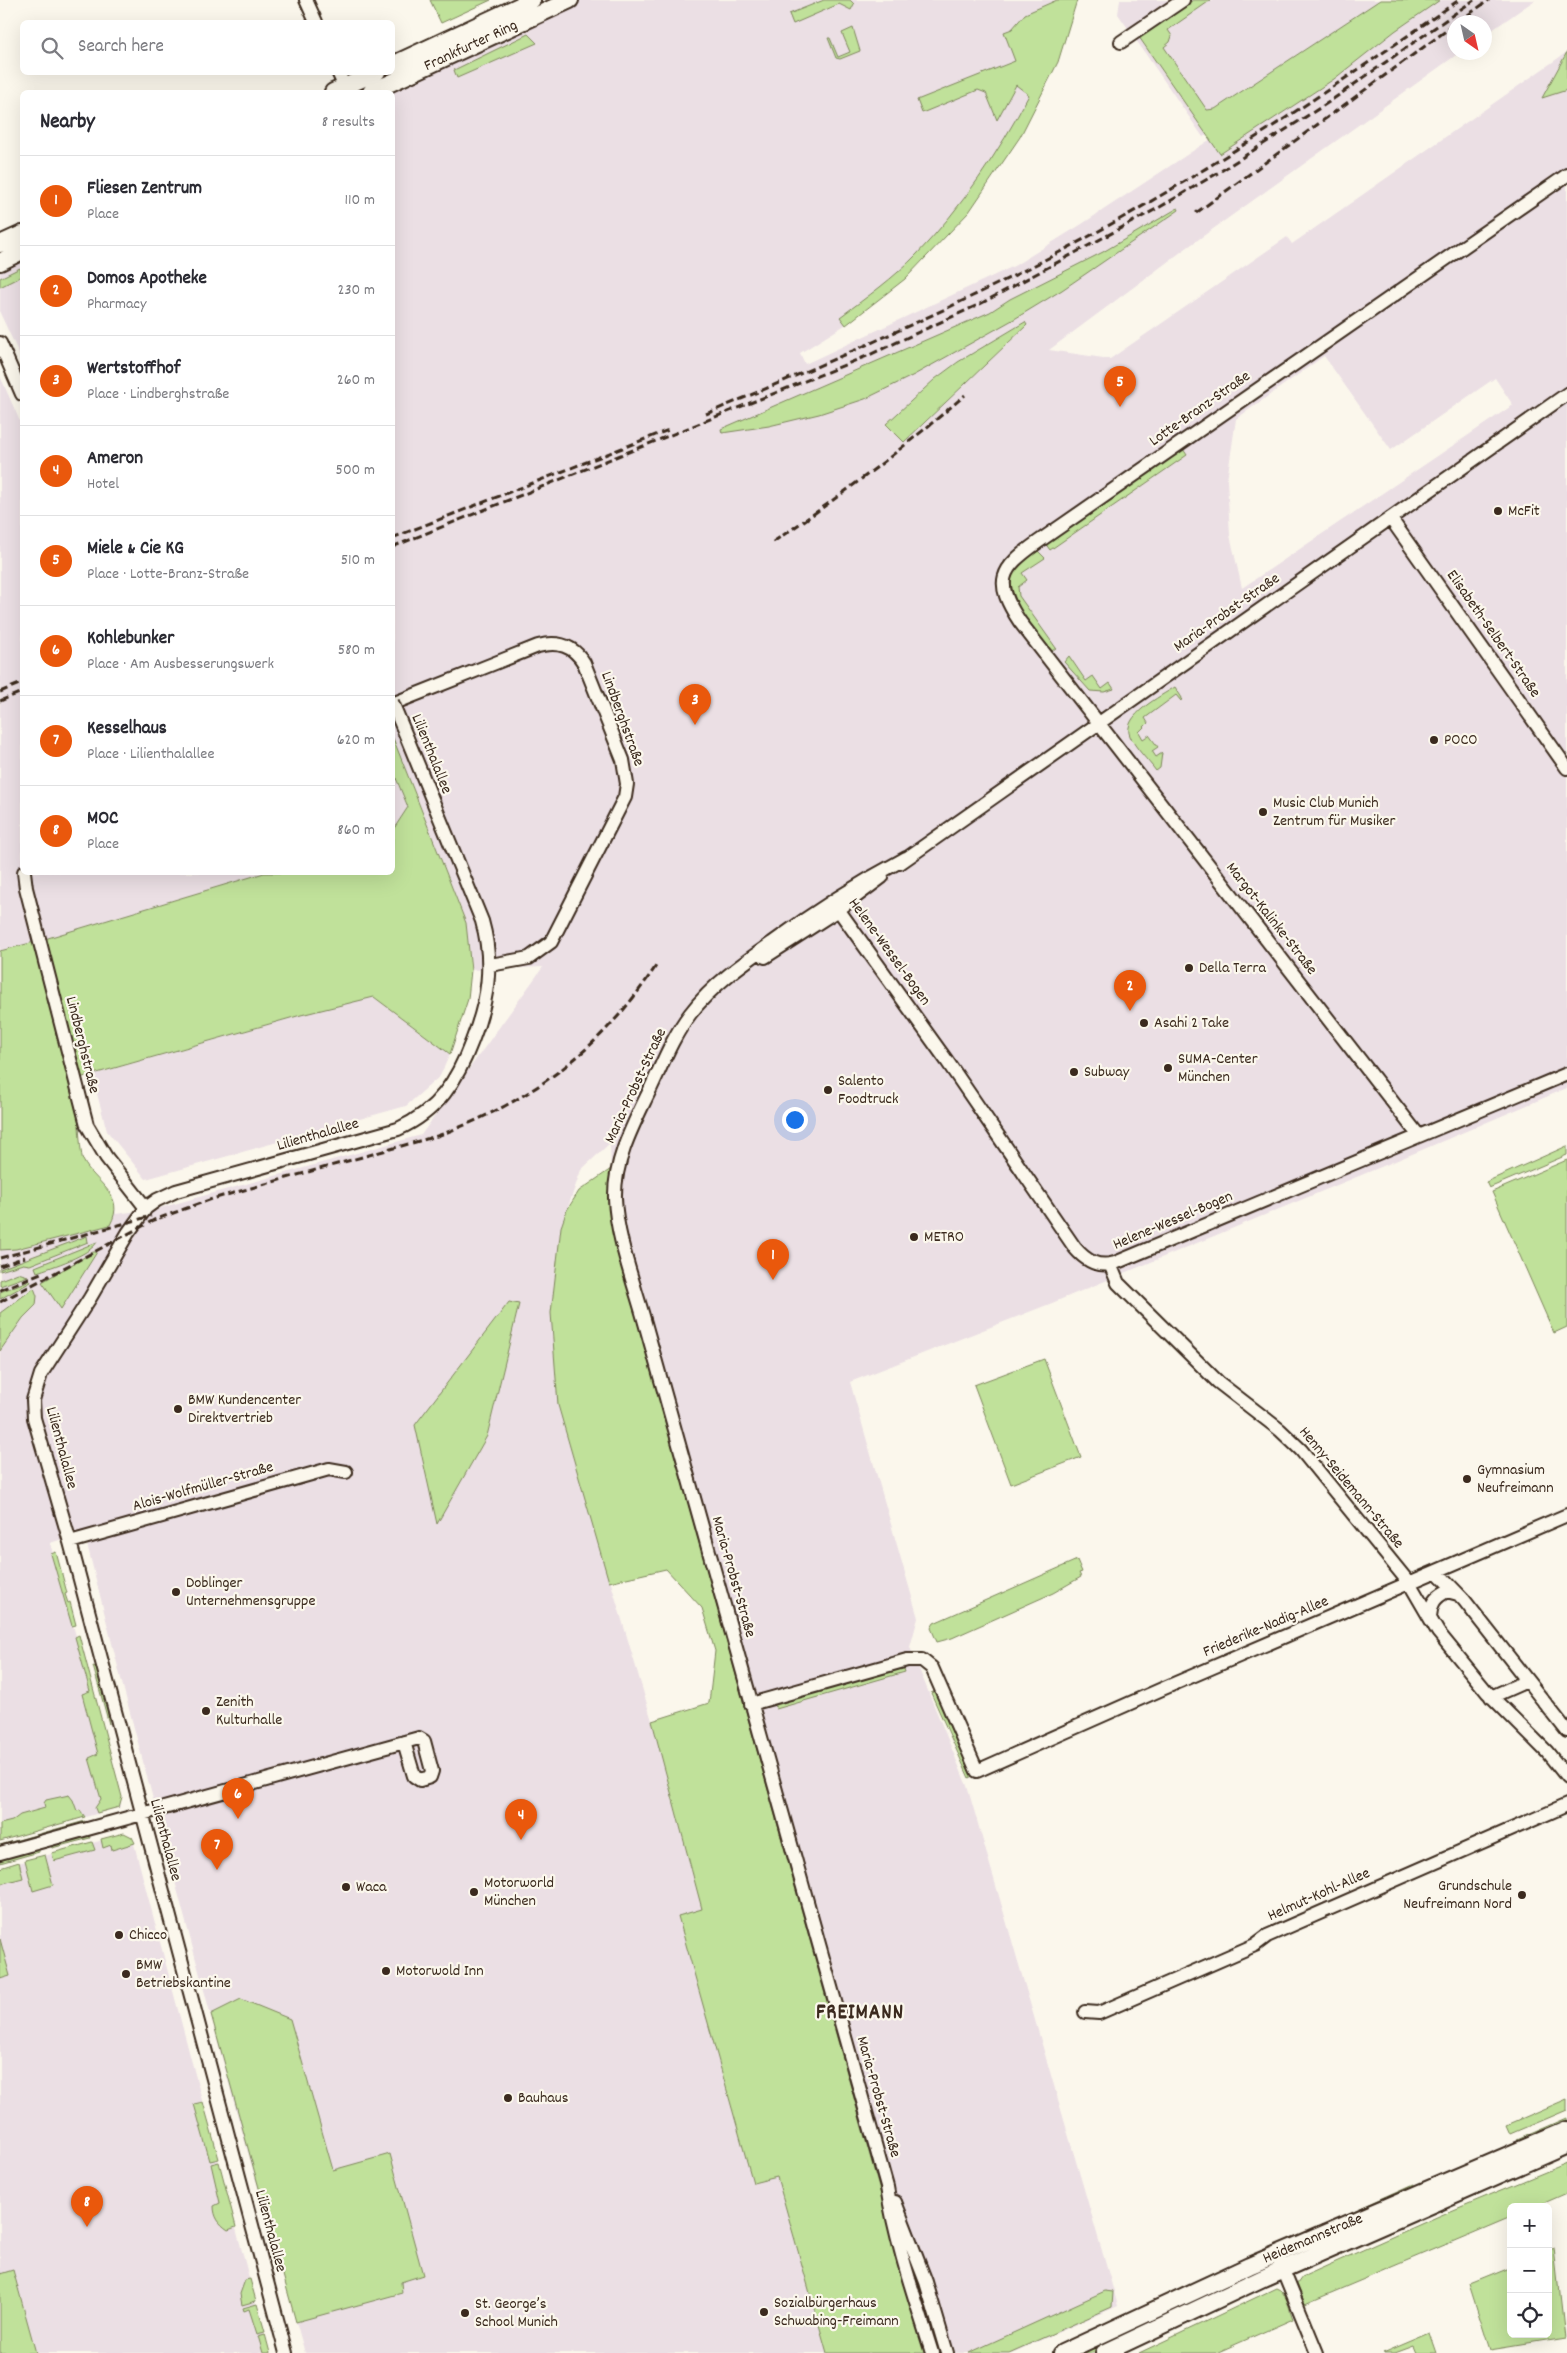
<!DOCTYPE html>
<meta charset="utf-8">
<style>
:root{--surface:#fff;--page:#f7f7f7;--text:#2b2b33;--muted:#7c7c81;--line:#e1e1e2;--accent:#ea580c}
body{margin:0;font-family:Dekko,sans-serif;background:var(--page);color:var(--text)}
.controls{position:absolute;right:15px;bottom:15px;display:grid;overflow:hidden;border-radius:8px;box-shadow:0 5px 20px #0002}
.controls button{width:45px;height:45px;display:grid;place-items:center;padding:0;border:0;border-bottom:1px solid var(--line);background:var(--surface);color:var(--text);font:25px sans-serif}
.compass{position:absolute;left:1447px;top:15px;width:45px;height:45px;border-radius:50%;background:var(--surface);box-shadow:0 5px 20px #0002;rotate:146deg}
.you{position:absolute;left:794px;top:1119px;width:18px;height:18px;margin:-12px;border:4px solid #fff;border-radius:50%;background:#1a73e8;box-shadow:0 0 0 8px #1a73e833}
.badge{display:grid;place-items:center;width:32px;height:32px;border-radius:50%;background:var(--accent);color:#fff;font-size:16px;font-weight:700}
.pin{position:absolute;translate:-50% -41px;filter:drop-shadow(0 1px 2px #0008)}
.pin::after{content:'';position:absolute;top:26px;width:18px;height:15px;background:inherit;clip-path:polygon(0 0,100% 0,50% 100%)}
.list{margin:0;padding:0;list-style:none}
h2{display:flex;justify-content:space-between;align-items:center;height:65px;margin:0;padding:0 20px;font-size:21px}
h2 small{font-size:16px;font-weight:400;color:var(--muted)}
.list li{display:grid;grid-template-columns:32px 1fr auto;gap:15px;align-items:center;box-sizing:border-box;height:90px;padding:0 20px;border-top:1px solid var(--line)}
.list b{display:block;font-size:19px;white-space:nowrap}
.list p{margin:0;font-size:16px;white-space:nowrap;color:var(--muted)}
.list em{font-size:16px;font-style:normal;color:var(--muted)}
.icon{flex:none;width:28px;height:28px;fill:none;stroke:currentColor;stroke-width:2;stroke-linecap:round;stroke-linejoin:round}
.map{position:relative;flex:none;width:1567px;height:2353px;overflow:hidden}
.search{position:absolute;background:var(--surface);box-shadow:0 5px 20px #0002;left:20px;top:20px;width:375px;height:55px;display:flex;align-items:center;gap:12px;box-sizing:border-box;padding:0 18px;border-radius:8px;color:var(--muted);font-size:19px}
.panel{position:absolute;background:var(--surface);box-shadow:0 5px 20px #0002;left:20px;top:90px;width:375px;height:785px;border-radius:8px}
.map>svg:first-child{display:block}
</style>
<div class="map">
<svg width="1567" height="2353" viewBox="0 0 1567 2353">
<rect width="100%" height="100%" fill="#fbf7ec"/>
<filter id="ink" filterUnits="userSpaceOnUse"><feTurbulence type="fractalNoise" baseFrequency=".02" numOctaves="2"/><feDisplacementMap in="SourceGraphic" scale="10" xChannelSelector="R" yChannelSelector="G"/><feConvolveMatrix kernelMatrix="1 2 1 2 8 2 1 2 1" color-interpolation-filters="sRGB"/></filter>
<g filter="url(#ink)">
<path fill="#ebdfe4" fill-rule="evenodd" d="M577,0H1077L1034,105L905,279L845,325L800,353L805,364L1014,266L1082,224L1422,0H1535L1485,35L1484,22H1454V52L1459,53L1185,249L1049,350L1110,359L1287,237L1292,244L1567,52V1088L1417,1152L1052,1303L850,1382L918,1618L910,1647L967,1786L1118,2306L1012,2353H925L617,1248L608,1197L611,1169L610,1143L581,1170L561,1227L558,1405L652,1721L702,1909L827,2353H305L236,2110L121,1679L84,1532L50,1543L121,1797V1807L0,1841V1213L113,1197L116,1214L160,1208L421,1135L543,967L471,970L466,923L393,738L392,92H377ZM1025,322L1026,326L904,442L886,425L935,379L958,362ZM1324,356L1391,450L1495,378L1513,405L1242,588L1230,535L1227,480L1236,419ZM509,1302L519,1305L487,1436L437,1523Z
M1120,0H1409L1203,137L1118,14Z
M22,256V360L0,313V266Z
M0,376L22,426V872L264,873L38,941L0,951Z
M392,771L408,807L393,830H392Z
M371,995L450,1054L440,1076L406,1106L146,1179L107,1131L92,1075Z
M118,1836L130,1840L134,1844L269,2353H36L13,2271L0,2274V1868Z"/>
<path fill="#c0e19a" stroke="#7e865c" d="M430,0H491L441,23Z
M511,0H518L428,41L420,42Z
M824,0H850L854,4L851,10L839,4L793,24L789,14Z
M1057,0H1077L1058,62L1020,137L969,212L905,279L846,325L840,317C867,297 894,278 917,254C962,207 999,152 1029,95L1016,85L997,120L986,93L978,90L922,113L917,100L1015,61L1004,32L1012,29L1025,14Z
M1193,0H1211L1168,30L1172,36L1170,42L1164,47L1207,110L1215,109L1380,0H1440L1395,31L1334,79L1220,154L1139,37Z
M853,28L860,51L840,59L836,58L828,38H830L838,57L850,52L842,33Z
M528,34L537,43L457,78L454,70Z
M1567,52V90L1542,98Z
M1178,208L1179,210L1062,290L1016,318L914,375L865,399L819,414L769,426L722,433L721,429L990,312L1010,299L1103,252Z
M20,268L22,276L0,287V278Z
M1025,322L1027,325L904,442L886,424L935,379L958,362Z
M1183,449L1187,455L1050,550L1045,543L1176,451Z
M1036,549L1045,558L1022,573L1027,580L1018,587L1019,596L1056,648L1049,653C1031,628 992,592 1021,561C1025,556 1031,553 1036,549Z
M1069,656L1086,681L1093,676L1102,689L1110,683L1114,689L1104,692L1090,691L1064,662Z
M1175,687L1182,698L1181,701L1176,695L1145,718L1148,723L1139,732L1143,739L1149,735L1158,747L1152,751L1156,757L1162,753L1160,768L1156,771C1148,760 1135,748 1130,736C1121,716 1161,696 1175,687Z
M393,738L466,923L471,970L468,999L450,1054L374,997L301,1015L76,1079C78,1093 79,1151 83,1160C95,1184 127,1194 110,1225L16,1249L0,1250V951L38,941L264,873L392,872L393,830L408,807L393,771Z
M1567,1146V1155L1489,1188L1486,1182Z
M1567,1160V1327L1554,1333L1492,1192Z
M611,1169L608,1197L617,1248L925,2353H827L777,2177L753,2183L678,1916L702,1909L652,1721L709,1703L715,1651L702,1608L666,1569L609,1582L558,1405L551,1313L561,1227L567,1210L579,1191Z
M87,1236L88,1242L30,1265L23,1264L0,1271V1269Z
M97,1242C90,1255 52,1267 37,1272L35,1267Z
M93,1252H97L61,1309L42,1282Z
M18,1273L28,1276L0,1286V1280Z
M30,1280L31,1282L0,1299V1292Z
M34,1288L37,1296L36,1305L23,1318L0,1351V1313Z
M509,1302L519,1304L487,1436L437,1524L415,1425Z
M1044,1359L1081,1457L1011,1484L974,1385Z
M56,1552L67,1593L65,1594L68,1603L70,1602L76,1625L72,1626L51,1554Z
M1077,1560L1082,1572L1079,1573L1081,1577L1053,1593L952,1638L937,1642L931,1628L934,1623Z
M79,1635L122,1797L119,1807L97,1813L95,1808L101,1799L89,1758L98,1754L82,1694L90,1691L75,1637Z
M93,1666L98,1668L107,1705L109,1724Z
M903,1666L905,1672L776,1709L774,1702Z
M938,1690L947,1712L944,1714L972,1776L969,1778L931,1693Z
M69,1795L73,1800L77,1811L80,1810L85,1817L0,1841V1824L12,1821L20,1815L45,1808L44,1803L46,1800Z
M85,1821L84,1825L0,1848V1845Z
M124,1833L132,1837L135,1843L112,1850L111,1845L103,1848L101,1839Z
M89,1834L90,1838L52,1848L51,1846Z
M92,1842L95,1850L54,1861L52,1853Z
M39,1849V1852L0,1863V1860Z
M45,1855L53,1885L33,1891L25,1860Z
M19,1862L23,1878L0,1884V1868Z
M0,1939L10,1976L0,1979Z
M241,1999L290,2019L333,2170L390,2154L423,2275L401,2282L402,2293L296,2322L211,2014Z
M1567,2099V2110L1511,2134L1507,2125Z
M203,2102L219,2159L210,2161L194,2104Z
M1567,2118V2124L1522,2144L1517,2140Z
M219,2162L236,2227L228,2230C219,2224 214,2217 214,2206L220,2203L211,2164Z
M1567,2163V2193L1535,2207H1511V2217L1305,2304L1297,2284L1302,2277L1439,2216Z
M1414,2184L1413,2189L1353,2215L1347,2214Z
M1554,2248L1564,2338L1490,2350L1469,2284L1511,2267V2334H1548V2251Z
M13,2270L36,2353H0V2274Z
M1253,2273L1167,2313L1152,2326L1093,2353H1081Z
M250,2279L256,2301L242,2305L240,2294L245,2280Z
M1276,2288C1287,2291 1289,2309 1293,2319L1216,2353H1139Z
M1105,2291L1113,2292L1112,2307L1009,2353H969Z
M257,2304L265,2332L257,2334L249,2309L244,2311L243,2308Z
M1430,2333L1437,2353H1417L1414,2346L1395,2353H1383Z
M265,2334L270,2353H263L258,2336Z"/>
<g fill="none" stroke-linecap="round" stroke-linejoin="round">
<g stroke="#3b2a1e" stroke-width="16">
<path id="minor" d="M306,0L316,22
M1121,42L1183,0
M338,72L347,92
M0,343L22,394
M1391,519L1567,768
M392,704L538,646C558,641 573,645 584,663L623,760L627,784L625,797L551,942L529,958L490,965
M906,858C859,883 815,911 772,943C742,964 712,985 690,1014C671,1039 660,1070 646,1098C631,1129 614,1163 615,1198C616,1236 635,1286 645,1323L887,2187C896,2244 915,2298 932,2353
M900,863L1567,394
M24,872L26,888L87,1125L106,1157L146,1208
M835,905L947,1061L1075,1248C1086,1261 1098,1268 1115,1263L1567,1074
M765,957L838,910L882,877
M1419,1136L1020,622C993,581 1000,569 1038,542L1567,175
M1110,1264L1118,1283L1218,1382L1280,1430L1301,1450L1410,1584L1438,1632L1487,1692L1547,1752L1567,1777
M70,1542L329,1469L346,1472
M1437,1572L1464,1600L1567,1731
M1430,1618C1431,1603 1434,1598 1447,1591L1458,1594
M1491,1697L1527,1681
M751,1704L907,1660H922L932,1668L977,1771L1162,1689L1567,1515
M0,1853L419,1738L424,1741L432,1771L430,1777L420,1780L414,1776L404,1742
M1085,2012L1099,2013L1255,1945L1267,1936L1567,1805
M895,2202L926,2282L947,2353
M1280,2263L1317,2353
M286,2353L70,1542L34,1418L33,1400L41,1374L90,1298L128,1233L146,1208L157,1200L176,1191L398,1129C438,1111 457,1081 472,1041C488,1001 494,963 482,921L407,738"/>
</g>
<g stroke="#3b2a1e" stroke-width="20">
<path id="major" d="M392,65L532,0
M333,92L377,72
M371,92L570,0
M0,244L22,234
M0,262L22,251
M1062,2353L1249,2266L1567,2130
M1104,2353L1263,2278L1567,2145"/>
</g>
<use href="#minor" stroke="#fbf7ec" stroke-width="12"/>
<use href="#major" stroke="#fbf7ec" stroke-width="16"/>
<path stroke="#3b2a1e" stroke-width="3" stroke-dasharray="8 4" stroke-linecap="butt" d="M1458,22L1489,0
M1196,213L1454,25
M706,414C824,364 942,314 1056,254C1197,180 1329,91 1459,0
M392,538L671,429
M773,542C840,497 904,448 965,395
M392,547L867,356L982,303L1160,207L1221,171L1329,102L1474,0
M0,692L22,683
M0,701L22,692
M0,1258L151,1216
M0,1266L25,1257
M0,1290L41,1273
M0,1302L154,1220L212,1199L437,1136C533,1101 602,1049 658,963"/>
<g stroke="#3b2a1e" stroke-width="16" stroke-linecap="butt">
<path id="minor-bridge" d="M392,702L407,738"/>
</g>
<use href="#minor-bridge" stroke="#fbf7ec" stroke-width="12"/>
</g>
</g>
<g fill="#3b2a1e" stroke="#fbf7ec" stroke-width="2">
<circle cx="1498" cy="511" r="5"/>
<circle cx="1434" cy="740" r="5"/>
<circle cx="1263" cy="812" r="5"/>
<circle cx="1189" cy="968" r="5"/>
<circle cx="1144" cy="1023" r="5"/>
<circle cx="1168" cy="1068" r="5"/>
<circle cx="1074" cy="1072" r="5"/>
<circle cx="828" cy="1090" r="5"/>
<circle cx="914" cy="1237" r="5"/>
<circle cx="178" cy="1409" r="5"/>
<circle cx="1467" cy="1479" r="5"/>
<circle cx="176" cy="1592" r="5"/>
<circle cx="206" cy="1711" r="5"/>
<circle cx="346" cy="1887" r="5"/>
<circle cx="474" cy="1892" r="5"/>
<circle cx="1522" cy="1895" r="5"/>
<circle cx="119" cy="1935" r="5"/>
<circle cx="386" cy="1971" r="5"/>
<circle cx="126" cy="1974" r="5"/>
<circle cx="508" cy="2098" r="5"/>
<circle cx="764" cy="2312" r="5"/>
<circle cx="465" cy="2313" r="5"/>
</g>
<g text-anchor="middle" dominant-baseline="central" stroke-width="4.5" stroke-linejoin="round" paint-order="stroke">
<g font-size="16" fill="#3b2a1e" stroke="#fbf7ec">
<text transform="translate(471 46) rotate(-25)">Frankfurter Ring</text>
<text transform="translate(1200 409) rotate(-35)">Lotte-Branz-Straße</text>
<text transform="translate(1227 613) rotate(-35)">Maria-Probst-Straße</text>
<text transform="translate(1493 634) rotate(55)">Elisabeth-Selbert-Straße</text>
<text transform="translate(622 719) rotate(70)">Lindberghstraße</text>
<text transform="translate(431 754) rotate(68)">Lilienthalallee</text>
<text transform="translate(1271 919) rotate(52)">Margot-Kalinke-Straße</text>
<text transform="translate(889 952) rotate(54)">Helene-Wessel-Bogen</text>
<text transform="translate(82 1045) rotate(76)">Lindberghstraße</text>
<text transform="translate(636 1086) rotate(-65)">Maria-Probst-Straße</text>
<text transform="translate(318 1135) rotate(-16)">Lilienthalallee</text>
<text transform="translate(1173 1221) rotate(-23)">Helene-Wessel-Bogen</text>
<text transform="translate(61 1448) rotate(75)">Lilienthalallee</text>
<text transform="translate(203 1487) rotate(-16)">Alois-Wolfmüller-Straße</text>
<text transform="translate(1351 1488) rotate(50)">Henny-Seidemann-Straße</text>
<text transform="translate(733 1577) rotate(74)">Maria-Probst-Straße</text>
<text transform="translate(1266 1627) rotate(-23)">Friederike-Nadig-Allee</text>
<text transform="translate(165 1840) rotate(75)">Lilienthalallee</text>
<text transform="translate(1319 1895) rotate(-24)">Helmut-Kohl-Allee</text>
<text transform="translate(878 2097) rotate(74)">Maria-Probst-Straße</text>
<text transform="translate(270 2231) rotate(75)">Lilienthalallee</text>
<text transform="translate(1313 2239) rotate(-23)">Heidemannstraße</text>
</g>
<g font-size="16" fill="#3b2a1e" stroke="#fbf7ec" text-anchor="start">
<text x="1508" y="511">McFit</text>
<text x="1444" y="740">POCO</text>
<text x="1273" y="803">Music Club Munich<tspan x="1273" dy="18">Zentrum für Musiker</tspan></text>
<text x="1199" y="968">Della Terra</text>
<text x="1154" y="1023">Asahi 2 Take</text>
<text x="1178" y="1059">SUMA-Center<tspan x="1178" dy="18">München</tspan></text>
<text x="1084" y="1072">Subway</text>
<text x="838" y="1081">Salento<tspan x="838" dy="18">Foodtruck</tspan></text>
<text x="924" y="1237">METRO</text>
<text x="188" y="1400">BMW Kundencenter<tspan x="188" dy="18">Direktvertrieb</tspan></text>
<text x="1477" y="1470">Gymnasium<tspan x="1477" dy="18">Neufreimann</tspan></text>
<text x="186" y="1583">Doblinger<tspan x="186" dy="18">Unternehmensgruppe</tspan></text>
<text x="216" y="1702">Zenith<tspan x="216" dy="18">Kulturhalle</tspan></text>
<text x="484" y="1883">Motorworld<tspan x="484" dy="18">München</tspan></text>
<text x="1512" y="1886" text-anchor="end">Grundschule<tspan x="1512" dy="18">Neufreimann Nord</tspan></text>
<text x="356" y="1887">Waca</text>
<text x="129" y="1935">Chicco</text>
<text x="136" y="1965">BMW<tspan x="136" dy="18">Betriebskantine</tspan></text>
<text x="396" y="1971">Motorwold Inn</text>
<text x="518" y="2098">Bauhaus</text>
<text x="774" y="2303">Sozialbürgerhaus<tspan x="774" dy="18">Schwabing-Freimann</tspan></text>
<text x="475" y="2304">St. George’s<tspan x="475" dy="18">School Munich</tspan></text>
</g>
<g font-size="21" font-weight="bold" letter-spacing="1" fill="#3b2a1e" stroke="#fbf7ec">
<text x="860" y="2014">FREIMANN</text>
</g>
</g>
</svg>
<div class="controls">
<button>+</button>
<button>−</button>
<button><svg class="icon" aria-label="locate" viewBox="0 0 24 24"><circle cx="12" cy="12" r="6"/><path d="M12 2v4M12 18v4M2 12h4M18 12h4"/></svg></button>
</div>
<svg class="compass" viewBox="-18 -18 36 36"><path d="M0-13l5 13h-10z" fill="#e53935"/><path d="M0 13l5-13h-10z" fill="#7c7c81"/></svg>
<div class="you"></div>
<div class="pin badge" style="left:773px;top:1280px">1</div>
<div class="pin badge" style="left:1130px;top:1011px">2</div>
<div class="pin badge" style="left:695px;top:725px">3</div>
<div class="pin badge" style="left:521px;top:1840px">4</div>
<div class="pin badge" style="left:1120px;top:407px">5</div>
<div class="pin badge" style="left:238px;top:1819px">6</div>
<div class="pin badge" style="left:217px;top:1870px">7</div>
<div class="pin badge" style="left:87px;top:2227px">8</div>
<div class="search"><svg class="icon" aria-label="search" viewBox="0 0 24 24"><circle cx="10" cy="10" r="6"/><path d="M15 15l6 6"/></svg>Search here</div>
<section class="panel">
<h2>Nearby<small>8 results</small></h2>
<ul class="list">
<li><span class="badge">1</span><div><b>Fliesen Zentrum</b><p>Place</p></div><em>110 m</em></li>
<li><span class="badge">2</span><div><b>Domos Apotheke</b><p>Pharmacy</p></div><em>230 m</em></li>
<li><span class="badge">3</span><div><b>Wertstoffhof</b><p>Place · Lindberghstraße</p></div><em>260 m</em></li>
<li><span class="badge">4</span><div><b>Ameron</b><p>Hotel</p></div><em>500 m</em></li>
<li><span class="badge">5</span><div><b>Miele &amp; Cie KG</b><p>Place · Lotte-Branz-Straße</p></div><em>510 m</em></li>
<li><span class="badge">6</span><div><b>Kohlebunker</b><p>Place · Am Ausbesserungswerk</p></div><em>580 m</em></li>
<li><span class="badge">7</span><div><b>Kesselhaus</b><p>Place · Lilienthalallee</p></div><em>620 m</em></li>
<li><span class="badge">8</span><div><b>MOC</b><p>Place</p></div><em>860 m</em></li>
</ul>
</section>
</div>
